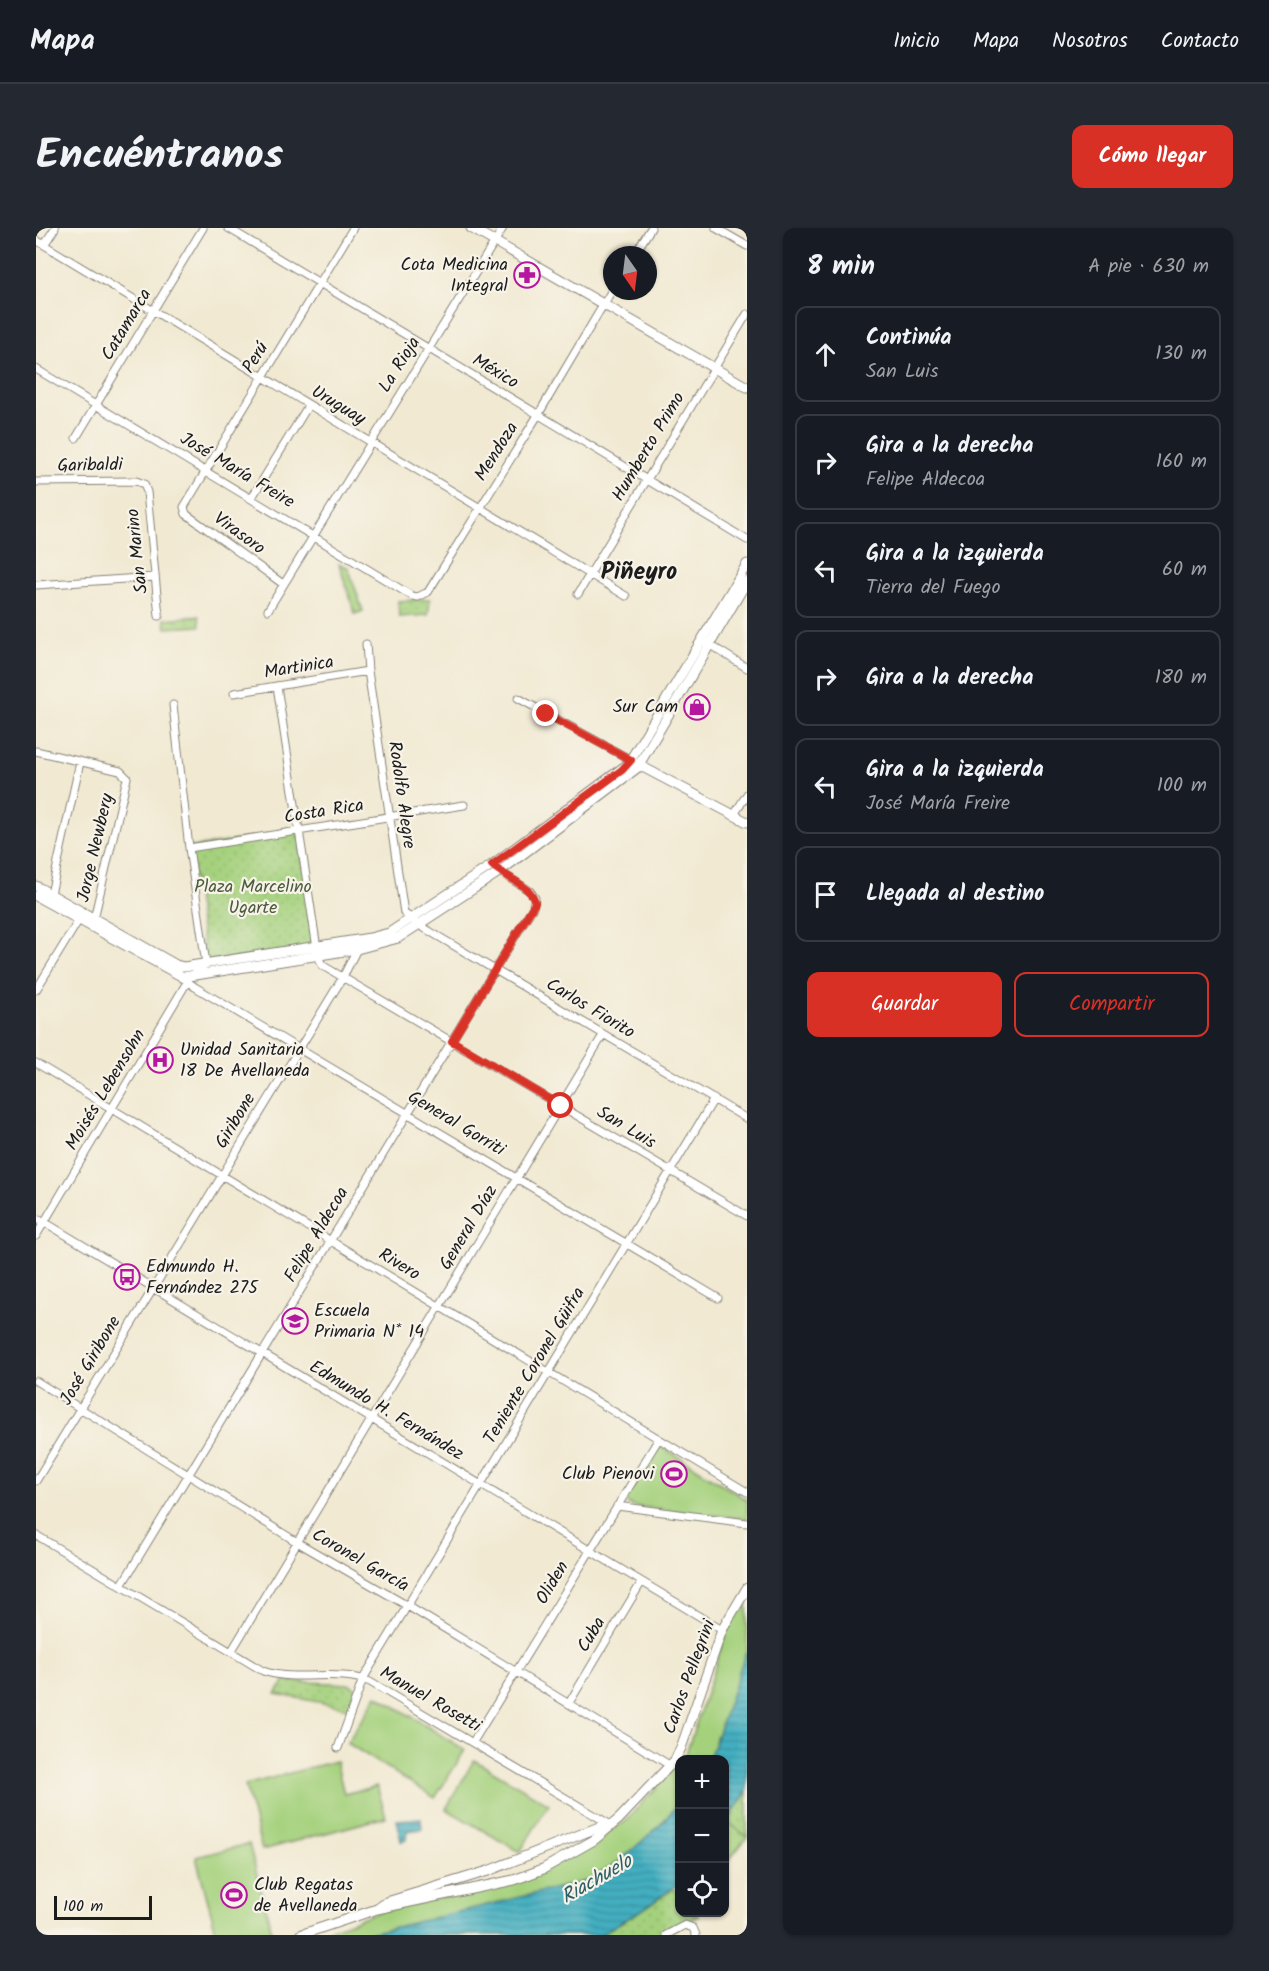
<!DOCTYPE html>
<html lang="es">
<meta charset="utf-8">
<style>
:root{--surface:#171b24;--page:#242831;--text:#f1f3f6;--muted:#9ea1a6;--line:#363941;--accent:#d93025}
body{margin:0;font-family:Kalam,sans-serif;background:var(--page);color:var(--text)}
.controls{position:absolute;right:18px;bottom:18px;display:grid;overflow:hidden;border-radius:12px;box-shadow:0 2px 4px #0004}
.controls button{width:54px;height:54px;display:grid;place-items:center;padding:0;border:0;border-bottom:2px solid var(--line);background:var(--surface);color:var(--text);font:30px sans-serif}
.compass{position:absolute;left:567px;top:18px;width:54px;height:54px;border-radius:50%;background:var(--surface);box-shadow:0 2px 4px #0004;rotate:166deg}
.scale{position:absolute;left:18px;bottom:15px;width:98px;box-sizing:border-box;padding-left:6px;border:3px solid #1c1c1c;border-top:0;font-size:16px;line-height:21px;white-space:nowrap;color:#1c1c1c;-webkit-text-stroke:4px #f7f3e8;paint-order:stroke}
.stop{position:absolute;width:18px;height:18px;margin:-14px;border:4px solid #d93025;border-radius:50%;background:#fff}
.stop.end{background:#d93025;border-color:#fff;box-shadow:0 2px 6px #0008}
.list{margin:0;padding:0;list-style:none}
h2{display:flex;justify-content:space-between;align-items:center;height:78px;margin:0;padding:0 24px;font-size:26px}
h2 small{font-size:20px;font-weight:400;color:var(--muted)}
.list li{display:grid;grid-template-columns:39px 1fr auto;gap:18px;align-items:center;box-sizing:border-box;height:96px;margin:0 12px 12px;padding:0 12px;border:2px solid var(--line);border-radius:12px}
.list b{display:block;font-size:22px;white-space:nowrap}
.list p{margin:0;font-size:20px;white-space:nowrap;color:var(--muted)}
.list em{font-size:20px;font-style:normal;color:var(--muted)}
.actions{display:flex;gap:12px;padding:18px 24px}
.actions a{flex:1;padding:14px 0;border:2px solid var(--accent);border-radius:12px;text-align:center;font-size:21px;color:var(--accent)}
.actions .main{background:var(--accent);color:#fff}
.icon{flex:none;width:33px;height:33px;fill:none;stroke:currentColor;stroke-width:2;stroke-linecap:round;stroke-linejoin:round}
.map{position:relative;flex:none;width:711px;height:1707px;overflow:hidden;border-radius:12px}
header{display:flex;align-items:center;gap:36px;box-sizing:border-box;height:84px;padding:0 30px;background:var(--surface);border-bottom:2px solid var(--line)}
header strong{font-size:28px}
nav{display:flex;gap:33px;margin-inline-start:auto;font-size:21px}
.intro{display:flex;align-items:center;justify-content:space-between;box-sizing:border-box;height:144px;padding:0 36px}
h1{margin:0;font-size:42px}
.button{padding:15px 27px;border-radius:12px;background:var(--accent);color:#fff;font-size:21px;font-weight:700}
main{display:flex;gap:36px;padding:0 36px}
aside{flex:1;background:var(--surface);border-radius:12px;box-shadow:0 2px 4px #0004}
.map>svg:first-child{display:block}
</style>
<header>
<strong>Mapa</strong>
<nav><a>Inicio</a><a>Mapa</a><a>Nosotros</a><a>Contacto</a></nav>
</header>
<div class="intro"><h1>Encuéntranos</h1><a class="button">Cómo llegar</a></div>
<main>
<div class="map">
<svg width="711" height="1707" viewBox="0 0 711 1707">
<defs>
<pattern id="park-dots" width="8" height="8" patternUnits="userSpaceOnUse" patternTransform="scale(1.5)"><rect width="8" height="8" fill="#a5d17d"/><path d="M2 2h.1M6 6h.1" fill="none" stroke="#8db36b" stroke-width="1.8" stroke-linecap="round"/></pattern>
<pattern id="water-rules" width="6" height="5" patternUnits="userSpaceOnUse" patternTransform="scale(1.5)"><rect width="6" height="5" fill="#43afc1"/><path d="M0 2.5h6" fill="none" stroke="#378e9c"/></pattern>
</defs>
<rect width="100%" height="100%" fill="#f7f3e8"/>
<filter id="ink" filterUnits="userSpaceOnUse"><feTurbulence type="fractalNoise" baseFrequency=".0167" numOctaves="2"/><feDisplacementMap in="SourceGraphic" scale="12" xChannelSelector="R" yChannelSelector="G"/><feConvolveMatrix kernelMatrix="1 2 1 2 8 2 1 2 1" color-interpolation-filters="sRGB"/></filter>
<filter id="wash" filterUnits="userSpaceOnUse"><feTurbulence type="fractalNoise" baseFrequency=".008" numOctaves="4" result="noise"/><feDisplacementMap in="SourceGraphic" scale="24" xChannelSelector="R" yChannelSelector="G"/><feGaussianBlur stdDeviation="1.35" result="paint"/><feColorMatrix in="noise" values="0 0 0 0 0 0 0 0 0 0 0 0 0 0 0 0 0 1.4 0 .05"/><feComposite in="paint" operator="in"/></filter>
<g filter="url(#wash)">
<rect width="100%" height="100%" fill="#f1e9d2"/>
<path fill="#a5d17d" stroke="#60764c" stroke-width="1.5" d="M303,336L312,339L327,383L319,386Z
M627,1219L711,1272V1291L596,1278L591,1275L590,1271L621,1221Z
M711,1369V1421L673,1531H646L650,1526L690,1405Z
M341,1467L429,1522L399,1570L311,1515Z
M438,1532L513,1576L484,1624L410,1581Z
M300,1533L308,1566L341,1558L350,1589L226,1622L209,1557Z
M643,1534V1575L624,1597L584,1633L551,1653L326,1707H279L341,1684L478,1653L568,1607L590,1593Z
M691,1593L711,1609L689,1637V1597Z
M213,1616L236,1704L224,1707H181L160,1629Z"/>
<path fill="url(#park-dots)" stroke="#60764c" stroke-width="1.5" d="M394,371L392,387L363,389L362,373Z
M163,388L164,398L130,400L129,391Z
M262,603L281,718L170,736L153,620Z
M249,1453L314,1456L320,1460L313,1480L240,1466Z
M711,1563V1609L691,1593Z
M637,1661L643,1665L644,1684L661,1685L662,1689L624,1707H563L606,1682Z"/>
<path fill="url(#water-rules)" stroke="#30666e" stroke-width="1.5" d="M711,1421V1563L689,1597L688,1532L673,1531Z
M643,1575V1656L606,1682L563,1707H326L551,1653L584,1633L624,1597Z
M385,1590L386,1601L371,1603L370,1612L365,1613L361,1592Z"/>
</g>
<g filter="url(#ink)">
<g fill="none" stroke-linecap="round" stroke-linejoin="round">
<g stroke="#868277" stroke-width="9">
<path id="street" d="M192,0L711,312
M680,0L711,18
M0,12L590,368
M8,17L19,0
M598,27L615,0
M0,141L376,368L382,369L392,364L502,187L576,62
M40,210L167,0
M0,254L100,253L108,256L111,264L123,388
M215,271L272,178
M247,356L150,286L148,279L317,0
M0,357L119,349
M542,366L711,86
M232,382L467,0
M671,415L711,440
M330,416L332,443L368,685L383,697L711,891
M241,458L282,727L286,737L711,988
M198,465L332,443
M482,470L595,532
M0,523L84,543L91,550L57,695
M698,587L711,566
M153,620L428,577
M15,666L44,534
M144,748L159,759L682,1070
M0,762L44,690
M0,835L711,1264
M0,989L686,1402
M0,1008L154,749L170,736L153,620L137,477
M0,1153L261,1314L370,1377L635,1538
M0,1253L307,749L322,719
M581,1278L711,1295
M0,1307L227,1443C261,1455 302,1440 334,1454L575,1597
M85,1358L497,679L499,670L494,663L461,642
M195,1424L567,807
M533,1475L605,1355
M437,1514L622,1212
M302,1520L327,1451L678,871
M630,1707L649,1697L657,1700L660,1707"/>
</g>
<g stroke="#868277" stroke-width="11">
<path id="secondary" d="M435,0L711,159
M599,535L711,594
M0,658L140,737L148,739L334,710L353,705L456,637L592,536L711,336
M0,668L147,749L321,721L362,710L463,644L601,540L711,353
M341,1681L478,1652L507,1641L558,1612L583,1591L639,1532L645,1520L686,1402L711,1360
M264,1707L341,1681L351,1674L452,1643L563,1599L575,1597"/>
</g>
<use href="#street" stroke="#fff" stroke-width="7"/>
<use href="#secondary" stroke="#fff" stroke-width="9"/>
</g>
</g>
<g fill="none" stroke-linecap="round" stroke-linejoin="round" filter="url(#ink)">
<path stroke="#d93025" stroke-width="8" d="M510,486L595,532L586,542L456,637C467,648 498,659 499,675L416,813L525,878"/>
</g>
<defs>
<g id="pharmacy-ring" transform="scale(1.35)"><circle r="9.5" fill="#f7f3e8" stroke="#b5179e" stroke-width="1.5"/><path d="M-2-6h4v4h4v4h-4v4h-4v-4h-4v-4h4Z" fill="#b5179e"/></g>
<g id="shop-ring" transform="scale(1.35)"><circle r="9.5" fill="#f7f3e8" stroke="#b5179e" stroke-width="1.5"/><path d="M-5-2.5h2.3a2.7 3.5 0 0 1 5.4 0H5L5.5 6h-11ZM-1.5-2.5h3a1.5 2.3 0 0 0-3 0Z" fill="#b5179e"/></g>
<g id="hospital-ring" transform="scale(1.35)"><circle r="9.5" fill="#f7f3e8" stroke="#b5179e" stroke-width="1.5"/><path d="M-5-5h3v3.5h4V-5h3V5h-3V1.5h-4V5h-3Z" fill="#b5179e"/></g>
<g id="bus-ring" transform="scale(1.35)"><circle r="9.5" fill="#f7f3e8" stroke="#b5179e" stroke-width="1.5"/><path d="M-5-6H5V4H4V6H2V4H-2V6H-4V4H-5ZM-3.5-4V0h7V-4ZM-3.5 1.2v1.5H-2V1.2ZM2 1.2v1.5H3.5V1.2Z" fill="#b5179e"/></g>
<g id="school-ring" transform="scale(1.35)"><circle r="9.5" fill="#f7f3e8" stroke="#b5179e" stroke-width="1.5"/><path d="M0-5L7-2L0 1L-7-2ZM-4 1L0 2.5L4 1V4Q0 6-4 4Z" fill="#b5179e"/></g>
<g id="stadium-ring" transform="scale(1.35)"><circle r="9.5" fill="#f7f3e8" stroke="#b5179e" stroke-width="1.5"/><path d="M0-5a6.5 5 0 1 0 0 10a6.5 5 0 1 0 0-10ZM-3.5-1.8h7v3.6h-7Z" fill="#b5179e"/></g>
</defs>
<g fill-rule="evenodd">
<use href="#pharmacy-ring" x="491" y="47"/>
<use href="#shop-ring" x="661" y="479"/>
<use href="#hospital-ring" x="124" y="832"/>
<use href="#bus-ring" x="91" y="1049"/>
<use href="#school-ring" x="259" y="1093"/>
<use href="#stadium-ring" x="638" y="1246"/>
<use href="#stadium-ring" x="198" y="1667"/>
</g>
<g text-anchor="middle" dominant-baseline="central" stroke-width="4.5" stroke-linejoin="round" paint-order="stroke">
<g font-size="18" fill="#1c1c1c" stroke="#f7f3e8" text-anchor="start">
<text x="472" y="37" text-anchor="end">Cota Medicina<tspan x="472" dy="21">Integral</tspan></text>
<text x="642" y="479" text-anchor="end">Sur Cam</text>
<text x="144" y="822">Unidad Sanitaria<tspan x="144" dy="21">18 De Avellaneda</tspan></text>
<text x="110" y="1039">Edmundo H.<tspan x="110" dy="21">Fernández 275</tspan></text>
<text x="278" y="1083">Escuela<tspan x="278" dy="21">Primaria N* 14</tspan></text>
<text x="618" y="1246" text-anchor="end">Club Pienovi</text>
<text x="218" y="1657">Club Regatas<tspan x="218" dy="21">de Avellaneda</tspan></text>
</g>
<g font-size="18" fill="#1c1c1c" stroke="#f7f3e8">
<text transform="translate(91 97) rotate(-59)">Catamarca</text>
<text transform="translate(220 130) rotate(-58)">Perú</text>
<text transform="translate(364 137) rotate(-58)">La Rioja</text>
<text transform="translate(459 144) rotate(31)">México</text>
<text transform="translate(302 178) rotate(31)">Uruguay</text>
<text transform="translate(613 219) rotate(-59)">Humberto Primo</text>
<text transform="translate(461 224) rotate(-58)">Mendoza</text>
<text transform="translate(54 238) rotate(-1)">Garibaldi</text>
<text transform="translate(201 243) rotate(31)">José María Freire</text>
<text transform="translate(203 306) rotate(36)">Virasoro</text>
<text transform="translate(102 323) rotate(-96)">San Marino</text>
<text transform="translate(263 440) rotate(-9)">Martinica</text>
<text transform="translate(365 567) rotate(82)">Rodolfo Alegre</text>
<text transform="translate(288 584) rotate(-9)">Costa Rica</text>
<text transform="translate(60 620) rotate(-77)">Jorge Newbery</text>
<text transform="translate(554 781) rotate(31)">Carlos Fiorito</text>
<text transform="translate(70 862) rotate(-59)">Moisés Lebensohn</text>
<text transform="translate(200 893) rotate(-59)">Giribone</text>
<text transform="translate(420 896) rotate(31)">General Gorriti</text>
<text transform="translate(590 900) rotate(31)">San Luis</text>
<text transform="translate(433 1000) rotate(-59)">General Díaz</text>
<text transform="translate(281 1007) rotate(-59)">Felipe Aldecoa</text>
<text transform="translate(363 1037) rotate(31)">Rivero</text>
<text transform="translate(55 1133) rotate(-59)">José Giribone</text>
<text transform="translate(499 1138) rotate(-59)">Teniente Coronel Güifra</text>
<text transform="translate(350 1183) rotate(31)">Edmundo H. Fernández</text>
<text transform="translate(324 1333) rotate(30)">Coronel García</text>
<text transform="translate(517 1355) rotate(-59)">Oliden</text>
<text transform="translate(556 1407) rotate(-59)">Cuba</text>
<text transform="translate(654 1449) rotate(-70)">Carlos Pellegrini</text>
<text transform="translate(394 1472) rotate(30)">Manuel Rosetti</text>
</g>
<g font-size="18" fill="#4c5b3e" stroke="#f7f3e8">
<text x="217" y="659">Plaza Marcelino<tspan x="217" dy="21">Ugarte</tspan></text>
</g>
<g font-size="20" font-style="italic" fill="#2e5e66" stroke="#f7f3e8">
<text transform="translate(561 1652) rotate(-30)">Riachuelo</text>
</g>
<g font-size="24" font-weight="bold" fill="#1c1c1c" stroke="#f7f3e8">
<text x="603" y="344">Piñeyro</text>
</g>
</g>
</svg>
<div class="controls">
<button>+</button>
<button>−</button>
<button><svg class="icon" aria-label="locate" viewBox="0 0 24 24"><circle cx="12" cy="12" r="6"/><path d="M12 2v4M12 18v4M2 12h4M18 12h4"/></svg></button>
</div>
<svg class="compass" viewBox="-18 -18 36 36"><path d="M0-13l5 13h-10z" fill="#e53935"/><path d="M0 13l5-13h-10z" fill="#9ea1a6"/></svg>
<div class="scale">100 m</div>
<div class="stop" style="left:525px;top:878px"></div>
<div class="stop end" style="left:510px;top:486px"></div>
</div>
<aside>
<h2>8 min<small>A pie · 630 m</small></h2>
<ul class="list">
<li><svg class="icon" aria-label="ahead" viewBox="0 0 24 24"><path d="M12 20V5M6 11l6-6 6 6"/></svg><div><b>Continúa</b><p>San Luis</p></div><em>130 m</em></li>
<li><svg class="icon" aria-label="right" viewBox="0 0 24 24"><path d="M7 20v-9h11M14 6l5 5-5 5"/></svg><div><b>Gira a la derecha</b><p>Felipe Aldecoa</p></div><em>160 m</em></li>
<li><svg class="icon" aria-label="left" viewBox="0 0 24 24"><path d="M17 20v-9H6M10 6l-5 5 5 5"/></svg><div><b>Gira a la izquierda</b><p>Tierra del Fuego</p></div><em>60 m</em></li>
<li><svg class="icon" aria-label="right" viewBox="0 0 24 24"><path d="M7 20v-9h11M14 6l5 5-5 5"/></svg><div><b>Gira a la derecha</b></div><em>180 m</em></li>
<li><svg class="icon" aria-label="left" viewBox="0 0 24 24"><path d="M17 20v-9H6M10 6l-5 5 5 5"/></svg><div><b>Gira a la izquierda</b><p>José María Freire</p></div><em>100 m</em></li>
<li><svg class="icon" aria-label="arrive" viewBox="0 0 24 24"><path d="M6 21V4h12l-3 4 3 4H6"/></svg><div><b>Llegada al destino</b></div></li>
</ul>
<div class="actions"><a class="main">Guardar</a><a>Compartir</a></div>
</aside>
</main>
